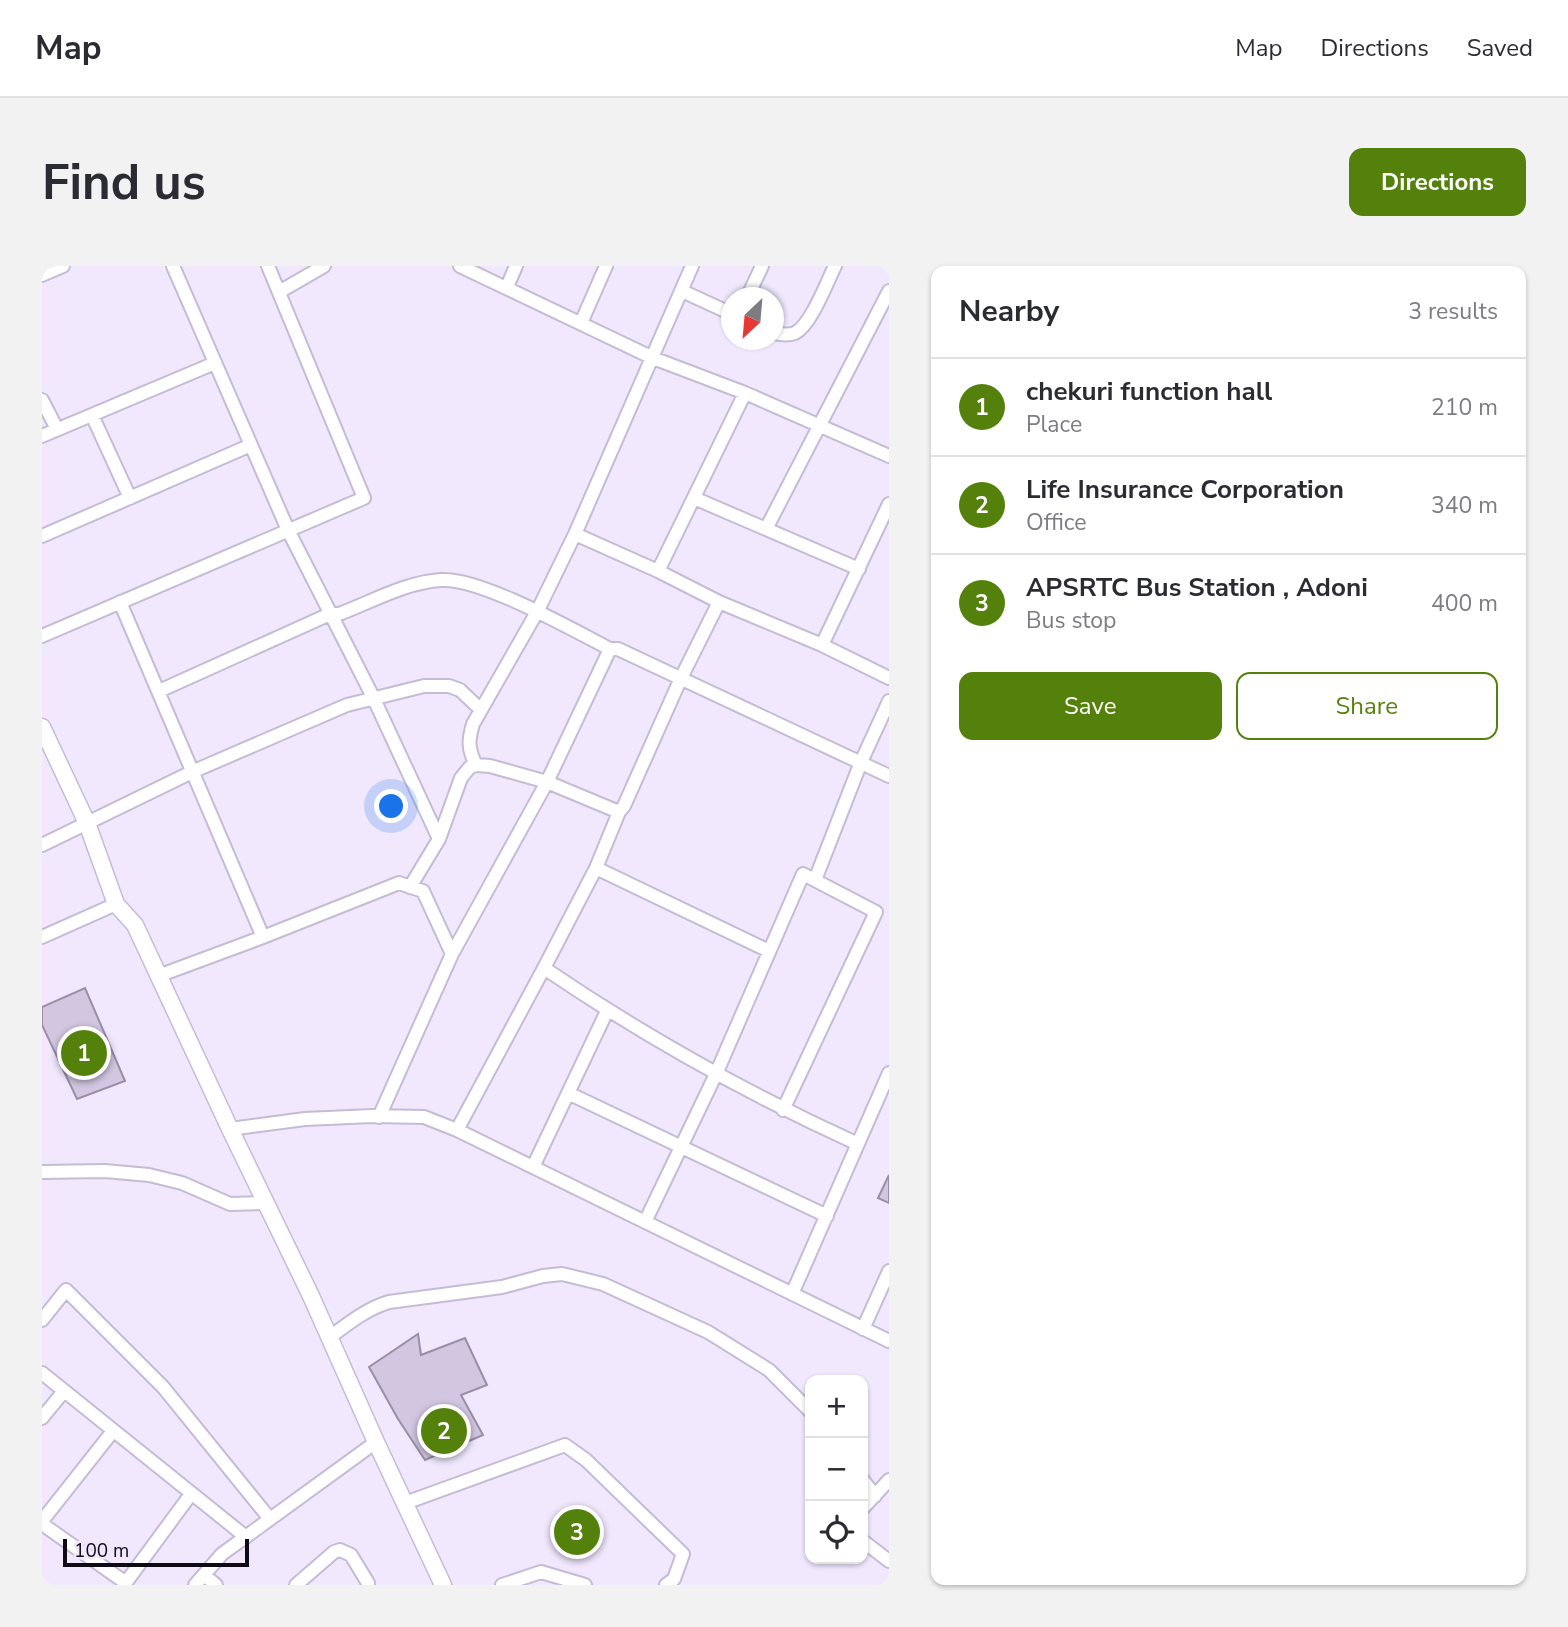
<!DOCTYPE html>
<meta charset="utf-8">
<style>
:root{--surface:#fff;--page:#f2f2f3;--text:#2b2b33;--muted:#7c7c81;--line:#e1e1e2;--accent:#54810b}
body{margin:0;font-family:"Nunito Sans",sans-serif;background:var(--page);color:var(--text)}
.controls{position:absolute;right:21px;bottom:21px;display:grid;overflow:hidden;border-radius:14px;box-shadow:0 2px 5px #0004}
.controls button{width:63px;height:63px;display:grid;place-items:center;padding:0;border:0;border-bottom:2px solid var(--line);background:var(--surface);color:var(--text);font:35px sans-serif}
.compass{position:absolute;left:679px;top:21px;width:63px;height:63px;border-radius:50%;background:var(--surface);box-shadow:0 2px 5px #0004;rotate:206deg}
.scale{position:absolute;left:21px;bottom:18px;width:186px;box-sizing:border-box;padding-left:7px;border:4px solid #0f0b14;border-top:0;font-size:19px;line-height:24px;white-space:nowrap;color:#0f0b14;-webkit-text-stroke:5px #f1e8fe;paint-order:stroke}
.you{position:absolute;left:350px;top:541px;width:24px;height:24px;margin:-18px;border:5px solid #fff;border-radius:50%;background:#1a73e8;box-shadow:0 0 0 10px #1a73e833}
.badge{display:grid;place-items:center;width:46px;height:46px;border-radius:50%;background:var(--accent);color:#fff;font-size:23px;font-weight:700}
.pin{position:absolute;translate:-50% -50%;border:4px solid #fff;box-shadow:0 2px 7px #0006}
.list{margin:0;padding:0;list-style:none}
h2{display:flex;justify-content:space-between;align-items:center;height:91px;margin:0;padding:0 28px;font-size:30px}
h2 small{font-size:23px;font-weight:400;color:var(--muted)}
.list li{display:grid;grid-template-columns:46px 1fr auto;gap:21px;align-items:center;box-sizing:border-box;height:98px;padding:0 28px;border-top:2px solid var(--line)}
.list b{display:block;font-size:26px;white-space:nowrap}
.list p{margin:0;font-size:23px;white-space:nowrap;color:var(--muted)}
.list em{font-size:23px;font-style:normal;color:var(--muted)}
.actions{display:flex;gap:14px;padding:21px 28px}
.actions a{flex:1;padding:16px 0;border:2px solid var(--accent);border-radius:14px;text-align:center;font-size:24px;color:var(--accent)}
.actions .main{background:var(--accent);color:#fff}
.icon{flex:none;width:38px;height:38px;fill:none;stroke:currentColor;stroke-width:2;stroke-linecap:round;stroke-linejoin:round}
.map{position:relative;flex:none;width:847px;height:1319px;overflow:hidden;border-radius:14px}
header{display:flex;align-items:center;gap:42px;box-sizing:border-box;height:98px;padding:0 35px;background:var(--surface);border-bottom:2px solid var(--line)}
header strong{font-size:33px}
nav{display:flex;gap:38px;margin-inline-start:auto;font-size:24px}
.intro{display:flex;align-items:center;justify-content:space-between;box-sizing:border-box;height:168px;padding:0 42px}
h1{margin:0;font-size:49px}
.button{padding:18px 32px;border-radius:14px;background:var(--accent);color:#fff;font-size:24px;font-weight:700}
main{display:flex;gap:42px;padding:0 42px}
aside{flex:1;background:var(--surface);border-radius:14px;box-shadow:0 2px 5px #0004}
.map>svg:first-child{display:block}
</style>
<header>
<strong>Map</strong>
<nav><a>Map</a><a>Directions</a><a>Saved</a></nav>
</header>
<div class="intro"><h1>Find us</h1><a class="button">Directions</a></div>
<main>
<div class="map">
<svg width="847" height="1319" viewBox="0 0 847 1319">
<rect width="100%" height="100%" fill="#f1e8fe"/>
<path fill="#d2c6e1" stroke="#998ea8" stroke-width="2" d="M43,722L83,815L35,833L0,759V741Z
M847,909V937L836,932Z
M376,1068L379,1089L423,1072L445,1119L419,1129L441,1169L383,1194L356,1153L327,1101Z"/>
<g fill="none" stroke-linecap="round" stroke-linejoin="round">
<g stroke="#c6bbd5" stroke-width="16">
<path id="minor" d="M131,0L246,264L332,433L397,573
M418,0L611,92L703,127L847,190
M0,9L21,0
M465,21L474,0
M640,25L690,48
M237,26L282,0
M705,32L720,0
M539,57L564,0
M732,67C739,68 746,70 753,67C769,59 785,16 793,0
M0,134L15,163
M50,149L88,232
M0,170L173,97
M652,232L817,303
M724,263L847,25
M533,268L616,305L677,336L780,379L847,412
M0,270L209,179
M616,305L703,127
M78,336L221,671
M0,370L322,232L226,0
M780,379L847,238
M117,425L288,348H297C329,336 364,316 399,314C438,311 531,364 568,383H576L847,510
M434,499C426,483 426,475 431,458L495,346L533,268L650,0
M0,579L152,505L305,439L382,420H407L418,424L439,444
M554,602L577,546L582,540L639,412L677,336
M773,614L819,496L847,435
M368,621L397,573L419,512L428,501L434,499L448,500L505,516L577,546
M0,671L74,638
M410,688L505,516L568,383
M502,702L554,602L727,685
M116,710L221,671L357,617L381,625L410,688L337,851
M526,827L785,950
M188,863L263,853L330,850L382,851L415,864L847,1075
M415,864L502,702C602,770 706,828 816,878
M491,901L565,745
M0,906L63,905L107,909L140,917L188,938L224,937
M603,956L674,808L761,608L834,646L741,844
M750,1028L847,807
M0,1054L24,1024L121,1121L228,1253
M821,1063L847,1005
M288,1071C307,1057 324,1043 347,1036L460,1021L501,1010L520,1008L561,1018L666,1066L727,1104L768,1145
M0,1107L204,1271
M0,1152L22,1125
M821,1214L833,1230
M363,1237L523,1179L544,1194L641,1288L632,1313L624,1319
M821,1242L847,1214
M0,1255L71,1165
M0,1258L84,1317
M821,1275L847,1295
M162,1309L174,1319
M82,1319L149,1228
M153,1319L180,1288L334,1176
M254,1319L292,1286L298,1284L309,1289L326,1317
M460,1319L499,1306L543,1319"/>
</g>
<g stroke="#c6bbd5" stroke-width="19">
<path id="major" d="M0,461L45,557L74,638L93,659L188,863L269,1030L334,1176L401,1319"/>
</g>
<use href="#minor" stroke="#fff" stroke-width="12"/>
<use href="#major" stroke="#fff" stroke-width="16"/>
</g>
</svg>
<div class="controls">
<button>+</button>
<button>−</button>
<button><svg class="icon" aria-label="locate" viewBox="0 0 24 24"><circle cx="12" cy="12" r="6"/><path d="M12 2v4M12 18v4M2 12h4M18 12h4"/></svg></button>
</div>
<svg class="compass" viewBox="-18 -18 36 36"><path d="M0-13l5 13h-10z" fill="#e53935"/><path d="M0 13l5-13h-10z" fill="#7c7c81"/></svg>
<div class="scale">100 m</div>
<div class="you"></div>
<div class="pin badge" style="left:42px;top:787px">1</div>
<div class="pin badge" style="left:402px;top:1165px">2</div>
<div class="pin badge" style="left:535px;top:1266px">3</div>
</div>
<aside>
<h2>Nearby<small>3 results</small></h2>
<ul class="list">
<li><span class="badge">1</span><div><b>chekuri function hall</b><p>Place</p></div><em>210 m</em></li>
<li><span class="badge">2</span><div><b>Life Insurance Corporation</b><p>Office</p></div><em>340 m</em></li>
<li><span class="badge">3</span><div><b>APSRTC Bus Station , Adoni</b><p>Bus stop</p></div><em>400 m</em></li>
</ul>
<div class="actions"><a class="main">Save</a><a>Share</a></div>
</aside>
</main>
